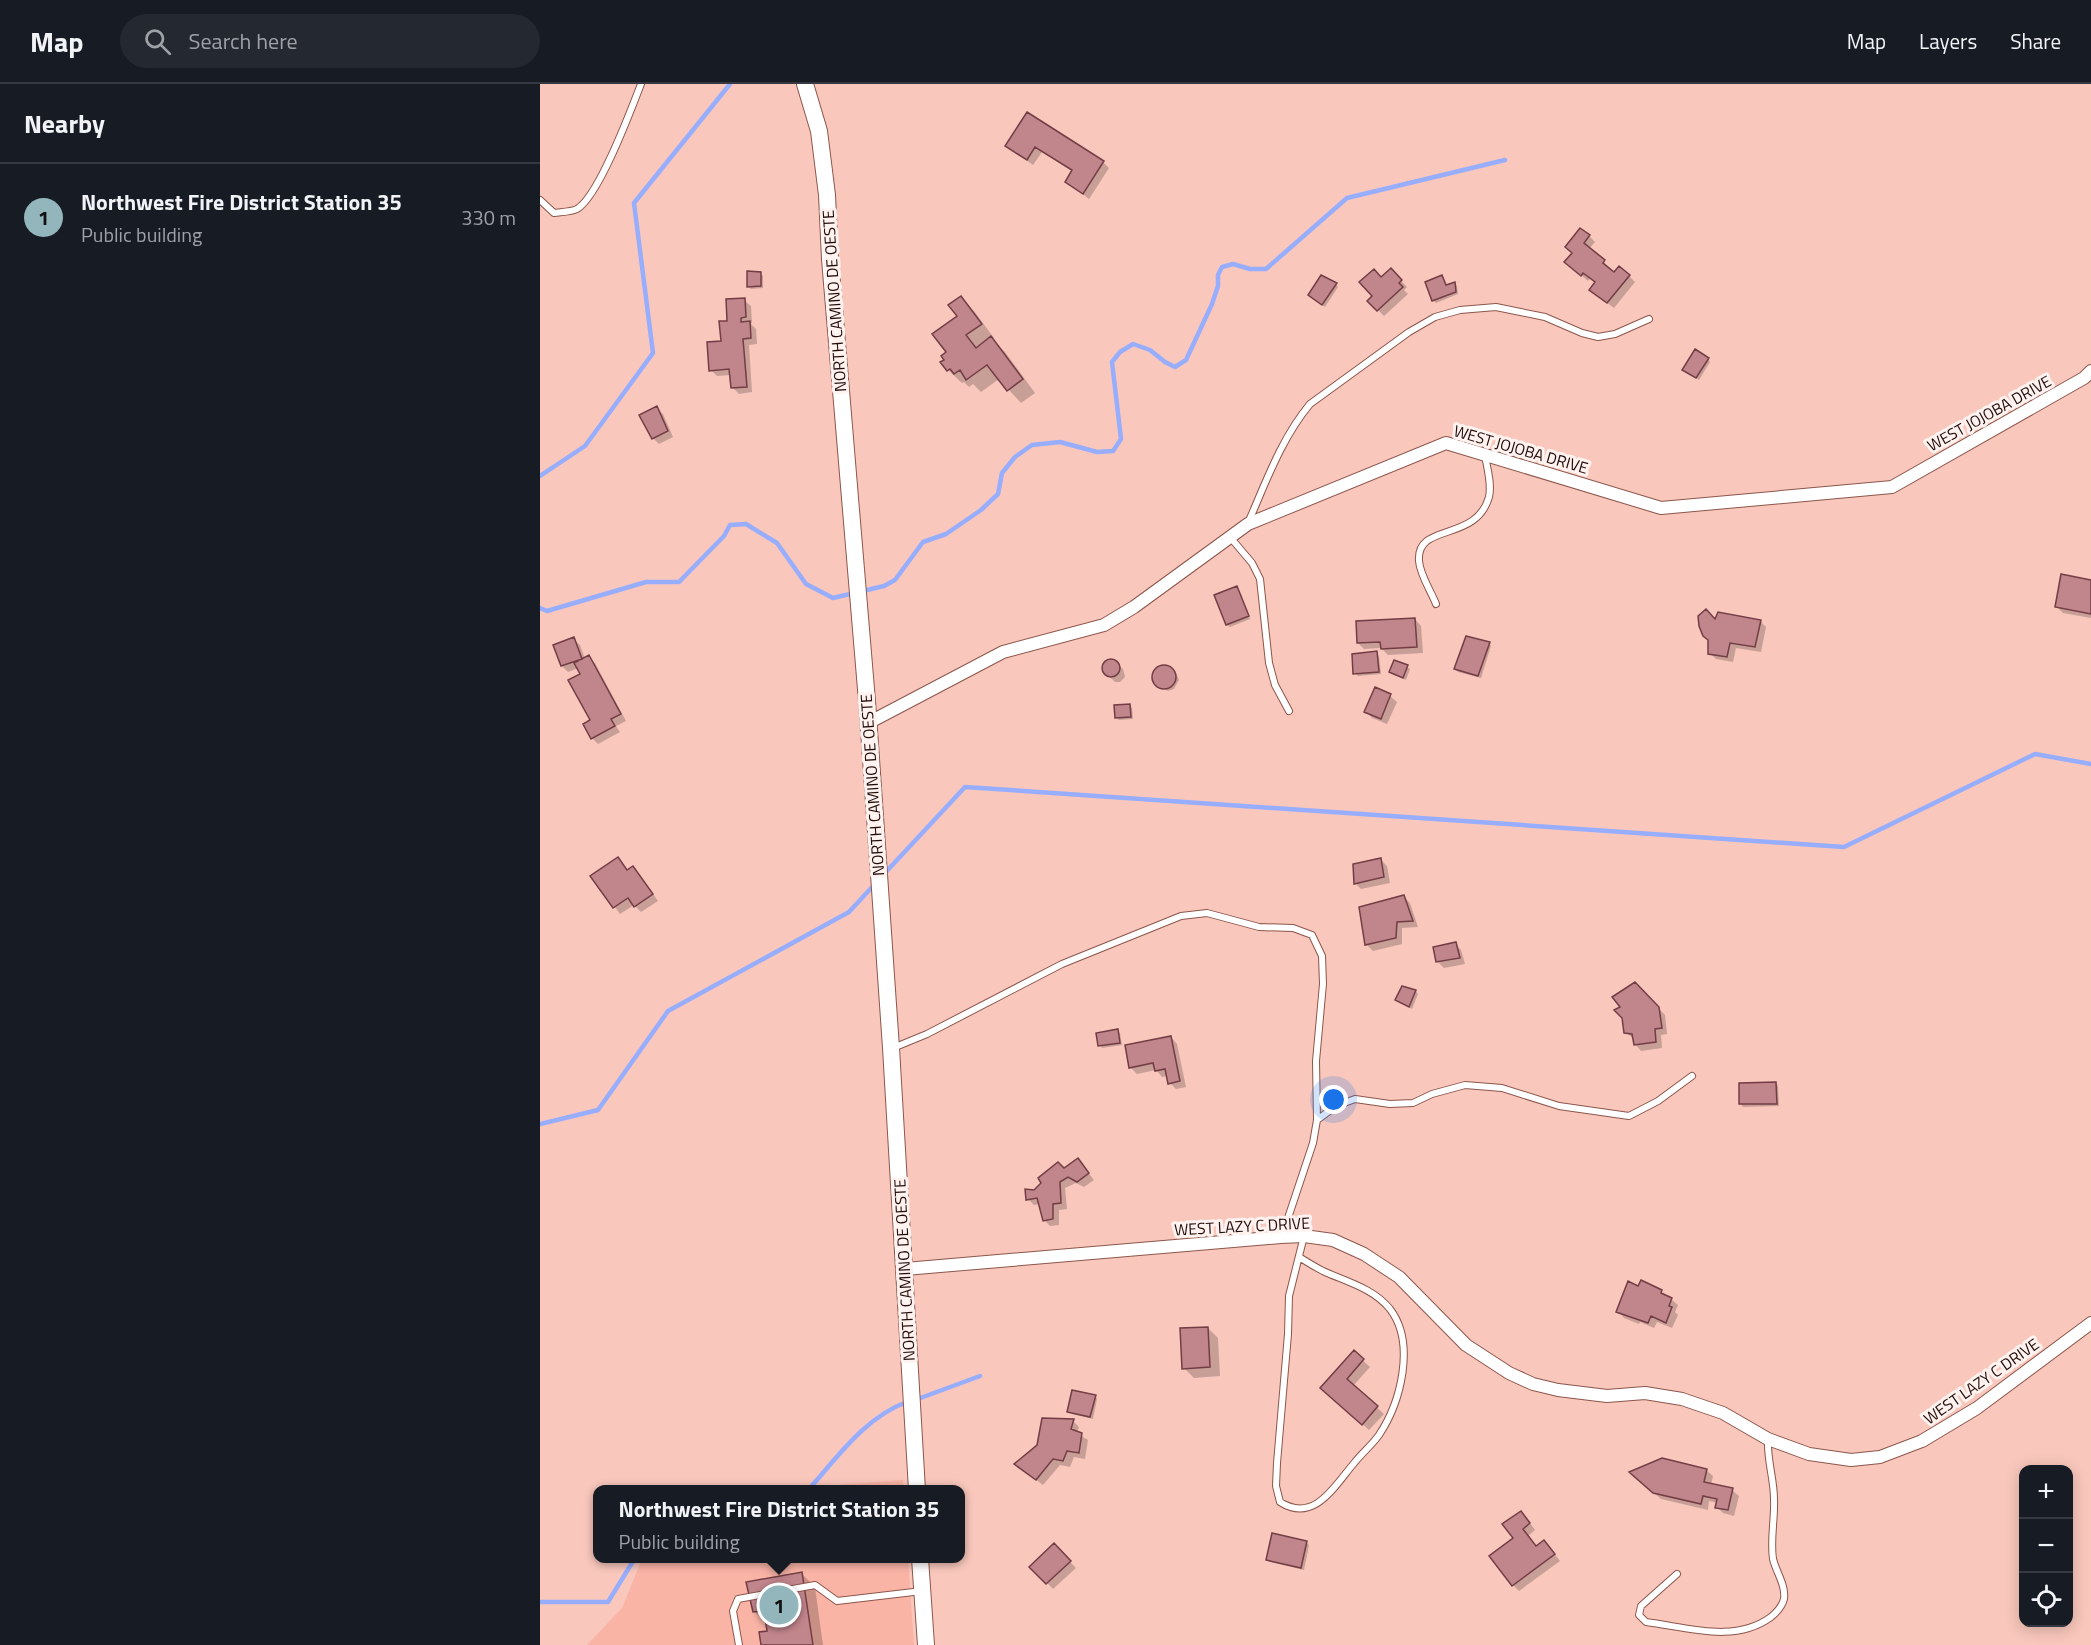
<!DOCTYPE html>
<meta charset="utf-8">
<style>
:root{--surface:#171b24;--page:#242831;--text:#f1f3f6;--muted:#9ea1a6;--line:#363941;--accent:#93b5bc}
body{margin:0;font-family:"Titillium Web",sans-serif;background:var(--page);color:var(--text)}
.controls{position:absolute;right:18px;bottom:18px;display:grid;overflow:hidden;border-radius:12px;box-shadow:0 3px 15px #0003}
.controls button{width:54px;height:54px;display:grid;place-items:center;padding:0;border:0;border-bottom:2px solid var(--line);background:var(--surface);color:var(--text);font:30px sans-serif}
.you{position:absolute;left:794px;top:1016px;width:21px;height:21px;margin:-15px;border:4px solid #fff;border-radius:50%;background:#1a73e8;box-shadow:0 0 0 9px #1a73e833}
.badge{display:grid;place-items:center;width:39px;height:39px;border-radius:50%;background:var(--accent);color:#111;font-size:20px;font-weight:700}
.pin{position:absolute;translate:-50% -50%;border:3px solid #fff;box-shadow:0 2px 6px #0006}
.popup{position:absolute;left:53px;top:1401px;width:372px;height:78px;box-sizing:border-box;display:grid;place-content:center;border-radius:12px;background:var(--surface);filter:drop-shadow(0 2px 4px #0005);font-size:20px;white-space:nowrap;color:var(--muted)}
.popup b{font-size:22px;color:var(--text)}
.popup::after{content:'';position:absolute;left:50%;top:100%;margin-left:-12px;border:12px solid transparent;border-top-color:var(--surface)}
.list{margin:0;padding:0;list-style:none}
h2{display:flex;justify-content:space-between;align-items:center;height:78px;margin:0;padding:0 24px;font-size:26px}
h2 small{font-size:20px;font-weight:400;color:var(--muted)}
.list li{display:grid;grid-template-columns:39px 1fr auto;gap:18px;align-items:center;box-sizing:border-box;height:108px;padding:0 24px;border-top:2px solid var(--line)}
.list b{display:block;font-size:22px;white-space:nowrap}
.list p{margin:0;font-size:20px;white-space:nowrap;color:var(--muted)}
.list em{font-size:20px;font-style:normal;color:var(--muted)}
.icon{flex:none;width:33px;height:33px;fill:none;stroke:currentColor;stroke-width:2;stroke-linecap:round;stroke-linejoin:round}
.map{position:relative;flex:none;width:1551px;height:1561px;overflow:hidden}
header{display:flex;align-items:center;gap:36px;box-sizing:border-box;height:84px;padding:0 30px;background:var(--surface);border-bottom:2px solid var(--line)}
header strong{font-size:28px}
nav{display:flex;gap:33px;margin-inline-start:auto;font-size:21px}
.search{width:420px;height:54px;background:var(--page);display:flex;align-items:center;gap:15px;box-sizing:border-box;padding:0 21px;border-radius:33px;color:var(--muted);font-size:22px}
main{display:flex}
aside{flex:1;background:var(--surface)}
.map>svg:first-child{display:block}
</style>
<header>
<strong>Map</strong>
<div class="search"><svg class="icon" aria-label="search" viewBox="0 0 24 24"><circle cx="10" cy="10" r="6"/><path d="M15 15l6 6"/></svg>Search here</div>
<nav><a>Map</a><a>Layers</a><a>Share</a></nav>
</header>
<main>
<aside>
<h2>Nearby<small></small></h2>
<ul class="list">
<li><span class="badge">1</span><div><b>Northwest Fire District Station 35</b><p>Public building</p></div><em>330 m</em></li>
</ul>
</aside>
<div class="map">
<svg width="1551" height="1561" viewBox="0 0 1551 1561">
<rect width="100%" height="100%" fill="#f9c7bc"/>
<path fill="#fab4a6" d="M363,1396L364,1405H244Z
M102,1475H368L374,1561H47L82,1524Z"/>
<path fill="#0003" d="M487,30L563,78L569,84L549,115L527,98L533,88L502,68L493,81L467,62Z
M1049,152L1055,158L1049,165L1070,184L1068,186L1074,190L1089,192L1095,198L1074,224L1058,212L1056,199L1050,194L1048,197L1026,178Z
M851,186L867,203L864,206L868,210L844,232L829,217L835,212L841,195Z
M221,190L223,192V204L211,205L208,202Z
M901,193L907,203L915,199L917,202L918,210L896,219L893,216Z
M796,200L798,203L785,223L773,214Z
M421,214L434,227L454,254L452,255L465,268L495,309L481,319L459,295L441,308L433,300L429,303L424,298L422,299L408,286L406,276L419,232Z
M204,216L211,222L212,239H210L216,245L217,260L209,261L212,308L199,310L192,303L191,291L177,292L171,286L189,238Z
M1168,275L1170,278L1159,296L1147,288Z
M117,324L123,330L133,353L119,360L113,354Z
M1551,497V534L1523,529L1516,522Z
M696,504L710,535L690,543L687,541Z
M875,535L881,542L883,569L848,571L841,564L824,565L818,559Z
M1220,537L1226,543L1221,568L1196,564L1193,578L1176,575L1170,569Z
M33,555L40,561L45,575L49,573L55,579L86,637L76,642L80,648L58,660L52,654V637L42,590L39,584L28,588L22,582L15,561Z
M949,560L951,562L941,594L918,588L915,585Z
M836,569L839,572L841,590L818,592L815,589Z
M572,576L583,585L585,593L580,598H575L563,586V581L567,577Z
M626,582L636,589L639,596L634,605L628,607L615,599L614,593L619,584Z
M867,583L870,585L866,596L851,588Z
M836,605L850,612L857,618L847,640L832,634L826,627Z
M590,621L592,624L593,635L579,636L576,633Z
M78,775L88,787L93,784L99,790L118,817L101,828L94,821L80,830L52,792Z
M841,776L847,782L850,799L821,805L815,799Z
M863,812L870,819L878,843L862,844V860L833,867L827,861L821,824Z
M915,860L921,866L925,880L904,884L897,877Z
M1095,900L1125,931L1127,950L1121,951L1122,964L1101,967L1095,960L1094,955L1085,948L1082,923Z
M863,904L876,907L878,910L872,925L857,916Z
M578,946L580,949L582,961L562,964L560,962Z
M631,953L637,960L646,1003L636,1005L630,999L628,992L622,993L616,986L597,990L590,983Z
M1236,999L1238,1002L1239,1022L1203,1023L1201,1020Z
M538,1076L554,1096L544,1103L536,1099L525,1104L527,1125L519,1126V1141L510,1142L504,1136L500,1120L494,1121L488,1115L494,1108Z
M1121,1207L1138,1221L1135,1228L1138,1231L1132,1244L1117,1238L1114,1244L1100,1238L1099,1240L1084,1234L1078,1227Z
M668,1244L678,1254L680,1292L654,1294L644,1284Z
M814,1268L830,1283L813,1302L844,1330L829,1346L789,1310Z
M555,1312L557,1315L553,1335L532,1330L529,1327Z
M533,1337L539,1343L537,1349L548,1356L545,1375L534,1373L530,1383L520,1381L503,1401L483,1386Z
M1166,1386L1173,1392L1171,1401L1192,1406L1199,1412L1194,1432L1183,1429L1177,1423L1178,1419L1169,1417L1168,1426L1121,1415L1097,1395Z
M987,1435L995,1446L988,1452L997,1463L1010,1464L1020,1477L979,1507L973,1501L975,1455Z
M766,1458L769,1461L764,1486L730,1478L728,1475Z
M514,1461L536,1484L513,1505L492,1483Z
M262,1490L275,1503L283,1561H223L229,1548L227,1540L214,1527Z"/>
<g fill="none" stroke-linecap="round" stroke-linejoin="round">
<path stroke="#97adfe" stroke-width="4.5" d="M0,392L45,362L113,269L94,119L190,0
M0,524L7,527L106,498H139L184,452L190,441L206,440L237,459L266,500L293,514L344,502L355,496L383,458L406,450L441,426L458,410L462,389L475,373L492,361L520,358L557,368L573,367L581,355L572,278L580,268L593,260L610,266L625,278L635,283L646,276L672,220L678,202V191L682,183L693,180L710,185H726L807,114L965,76
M344,790L425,703L1304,763L1495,670L1551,680
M0,1040L58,1026L128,927L309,828L334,801
M375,1316L440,1292
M268,1406C297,1374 325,1333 367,1318
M0,1518H68L95,1474"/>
</g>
<path fill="#c1858c" stroke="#733d45" stroke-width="1.5" d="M487,28L564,77L543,110L525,98L532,86L495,63L487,76L465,62Z
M1040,144L1050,151L1044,159L1065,176L1063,179L1074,188L1079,182L1090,191L1067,219L1049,206L1055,198L1043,189L1041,192L1024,178L1032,169L1025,163Z
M851,184L862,196L859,199L863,203L837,227L827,217L832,212L819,198L834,185L841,193Z
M207,187L221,188V202L207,203Z
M781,191L797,199L782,221L768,211Z
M902,191L906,201L915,198L916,208L892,217L885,198Z
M421,212L442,240L426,251L436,264L451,252L483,295L467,307L447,281L426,296L420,286L414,290L410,285L407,287L400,278L404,276L401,272L406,268L392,250L417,232L408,221Z
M205,214L206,233L201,234V238L210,237L211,254L203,255L207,303L191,304L189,285L169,287L167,258L181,257L179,237H187L186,215Z
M1155,265L1169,274L1156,294L1142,286Z
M117,322L128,347L112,355L99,331Z
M1521,490L1551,496V530L1515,523Z
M697,502L709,532L686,541L674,511Z
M1166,525L1175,535L1178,528L1221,536L1215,563L1190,559L1187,573L1168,570V556L1163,552L1159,542L1158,532Z
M875,534L877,563L841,565L840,558L817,559L816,537Z
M926,552L950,558L938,592L914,585Z
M34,553L42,575L21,582L13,561Z
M837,567L839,588L813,590L812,570Z
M49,571L81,630L71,635L75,642L51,655L43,640L50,636L28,596L40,590L34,579Z
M562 584a9 9 0 1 1 18 0a9 9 0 1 1-18 0Z
M854,576L868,581L863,594L849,588Z
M612 593a12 12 0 1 1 24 0a12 12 0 1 1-24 0Z
M835,603L851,610L841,635L824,628Z
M590,620L591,633L575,634L574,621Z
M78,773L87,786L93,782L113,810L94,823L88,814L73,824L50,792Z
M841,774L844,793L814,800L813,780Z
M864,811L873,837L857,838L856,854L825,861L819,823Z
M916,858L920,874L896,878L893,863Z
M1095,898L1119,923L1122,944L1115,945L1116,958L1094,961L1092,950L1084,949L1082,934L1074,926L1080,923L1072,913Z
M862,902L876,906L869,923L855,916Z
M578,945L580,959L558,962L556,949Z
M631,952L640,997L628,1000L625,985L615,987L613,979L589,984L585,961Z
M1236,998L1237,1020H1199V999Z
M538,1074L549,1089L537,1098L528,1093L520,1098L521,1119L513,1120V1135L503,1137L497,1114L486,1116L485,1105L494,1106L501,1099L498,1094L518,1078L524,1084Z
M1101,1196L1122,1206L1121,1209L1132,1214L1129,1222L1132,1223L1126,1239L1111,1232L1108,1239L1076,1228L1088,1197L1098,1202Z
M668,1243L670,1283L642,1285L640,1244Z
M814,1266L824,1275L807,1295L838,1322L822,1341L780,1304Z
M532,1306L556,1311L550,1333L527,1328Z
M502,1334L534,1335L531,1345L542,1349L539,1369L527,1367L523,1377L513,1375L496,1396L474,1380L497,1361Z
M1122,1374L1167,1385L1164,1398L1193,1404L1188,1426L1175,1424L1177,1415L1163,1412L1161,1420L1113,1409L1089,1388Z
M981,1427L990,1439L983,1445L996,1462L1004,1456L1015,1470L972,1502L949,1472L973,1454L962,1440Z
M732,1449L767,1457L761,1484L726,1476Z
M514,1459L531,1477L506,1500L489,1483Z
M262,1488L273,1561H221L219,1548L227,1547L224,1527L213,1528L206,1498Z"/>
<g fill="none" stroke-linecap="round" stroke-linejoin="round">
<g stroke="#8c564b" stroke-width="8">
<path id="lane" d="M0,116L14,129C20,128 31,128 37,125C59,112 91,26 101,0
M708,439C726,398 741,355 770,320L869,248L895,233L920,226L956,223L1005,233L1042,249L1058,253L1075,250L1109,235
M690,453L712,479L720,495L729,579L735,601L749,627
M896,520C891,507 880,491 879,477C876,438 936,459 949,413C952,400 947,384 945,371
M353,964L387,950L522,880L641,832L667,829L719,843L753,844L772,851L782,872L783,900L776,977L777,1036L773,1059L742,1152
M777,1036L796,1022L815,1015L850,1020L873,1019L892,1010L925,1001L962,1004L1019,1022L1089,1032L1118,1017L1152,992
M759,1173C767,1178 775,1183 783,1187C807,1198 833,1204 850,1225C876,1259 861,1318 839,1351C832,1361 822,1369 815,1378C795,1401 775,1440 740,1418L736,1402L737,1379L748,1250L749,1212L764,1152
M1137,1490L1101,1522L1099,1531L1106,1538C1147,1543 1194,1560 1231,1533C1237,1528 1242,1523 1244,1515C1246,1501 1236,1488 1233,1475C1230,1455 1235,1435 1234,1415C1234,1395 1227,1376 1228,1356
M199,1561L193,1527L198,1515L275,1501L297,1517L382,1507"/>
</g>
<g stroke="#8c564b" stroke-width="14">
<path id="street" d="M328,639L463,568L564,541L594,523L708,440L906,359L1121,424L1352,403L1544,294L1551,287
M365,1185L741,1153L764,1152L793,1156L824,1170L859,1193L926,1261L969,1289L993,1300L1018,1306L1067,1312L1105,1309L1142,1315L1183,1329L1228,1355L1269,1370L1311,1376L1340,1373L1382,1357L1437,1324L1551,1239"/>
</g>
<g stroke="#8c564b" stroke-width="18">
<path id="secondary" d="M265,0L279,47L287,111L290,175L327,617L351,964L377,1406
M380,1474L386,1561"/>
</g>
<use href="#lane" stroke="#fff" stroke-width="6"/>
<use href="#street" stroke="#fff" stroke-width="12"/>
<use href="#secondary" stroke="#fff" stroke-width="16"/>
</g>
<g text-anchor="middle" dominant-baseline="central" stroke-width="6" stroke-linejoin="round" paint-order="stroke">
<g font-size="16" fill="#220d09" stroke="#fff2ef">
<text transform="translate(294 217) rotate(-94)">NORTH CAMINO DE OESTE</text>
<text transform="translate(1449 329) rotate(-29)">WEST JOJOBA DRIVE</text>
<text transform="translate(981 365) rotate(16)">WEST JOJOBA DRIVE</text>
<text transform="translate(332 701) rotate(-94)">NORTH CAMINO DE OESTE</text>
<text transform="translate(702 1142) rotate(-3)">WEST LAZY C DRIVE</text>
<text transform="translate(364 1186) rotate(-93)">NORTH CAMINO DE OESTE</text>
<text transform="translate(1441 1297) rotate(-35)">WEST LAZY C DRIVE</text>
</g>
</g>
</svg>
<div class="controls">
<button>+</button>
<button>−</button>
<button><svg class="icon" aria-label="locate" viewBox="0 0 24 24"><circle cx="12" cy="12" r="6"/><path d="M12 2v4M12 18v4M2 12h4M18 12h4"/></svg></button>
</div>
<div class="you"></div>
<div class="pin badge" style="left:239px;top:1521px">1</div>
<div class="popup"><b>Northwest Fire District Station 35</b>Public building</div>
</div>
</main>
